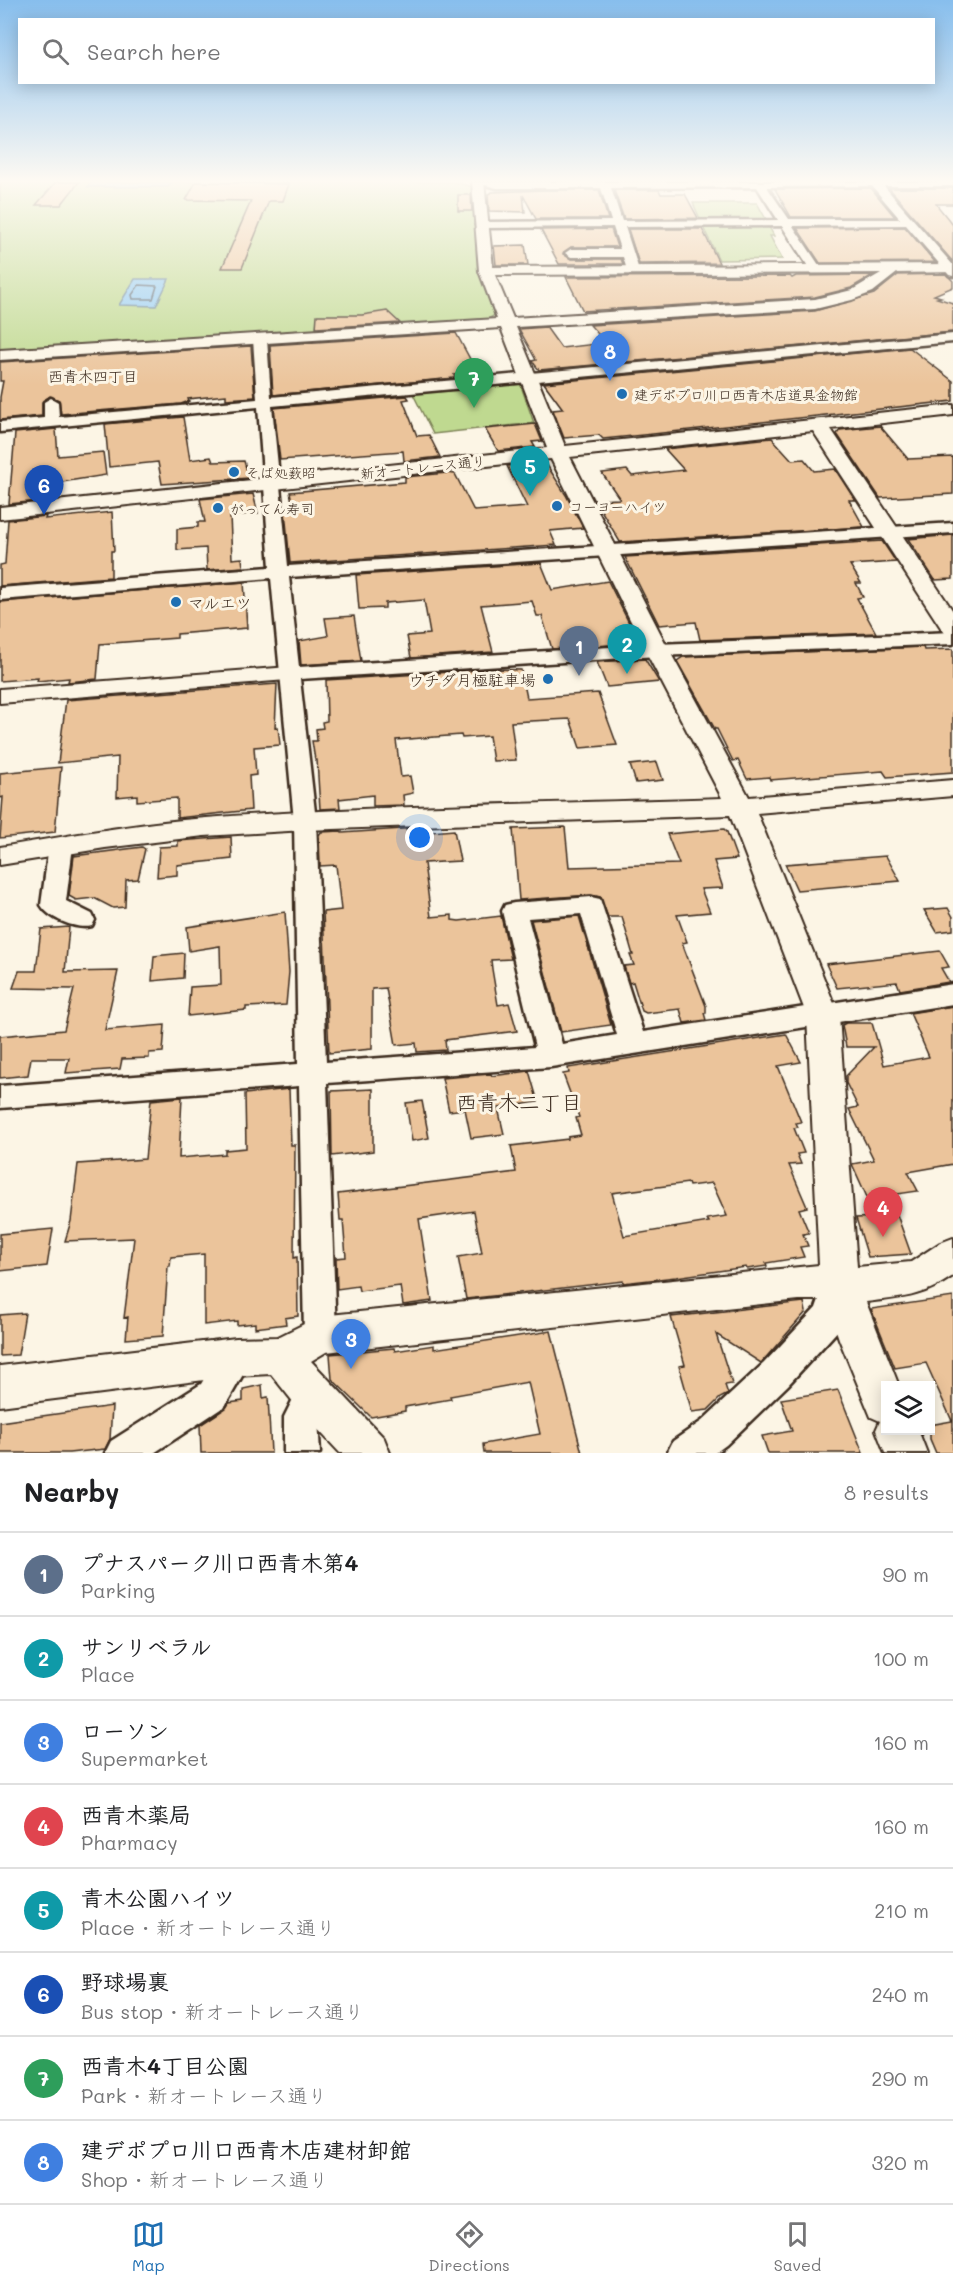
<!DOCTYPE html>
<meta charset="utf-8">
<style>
:root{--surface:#fff;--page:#f6f6f6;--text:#202124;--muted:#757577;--line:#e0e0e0;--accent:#1f6fb2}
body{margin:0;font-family:Mali,"Klee One",sans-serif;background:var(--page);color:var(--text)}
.controls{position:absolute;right:18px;bottom:18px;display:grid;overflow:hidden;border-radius:0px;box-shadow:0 3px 15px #0003}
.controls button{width:54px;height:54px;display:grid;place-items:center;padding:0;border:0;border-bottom:2px solid var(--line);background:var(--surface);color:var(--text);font:30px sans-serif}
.you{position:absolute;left:420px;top:838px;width:21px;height:21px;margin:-15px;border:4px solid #fff;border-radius:50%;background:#1a73e8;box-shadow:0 0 0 9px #1a73e833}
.badge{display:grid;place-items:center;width:39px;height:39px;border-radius:50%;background:var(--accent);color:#fff;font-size:20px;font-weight:700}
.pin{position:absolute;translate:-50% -50px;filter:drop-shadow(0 2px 3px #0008)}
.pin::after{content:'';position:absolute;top:32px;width:21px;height:18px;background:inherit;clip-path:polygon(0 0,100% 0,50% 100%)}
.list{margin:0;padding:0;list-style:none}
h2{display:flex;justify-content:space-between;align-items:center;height:78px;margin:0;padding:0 24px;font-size:26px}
h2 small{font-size:20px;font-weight:400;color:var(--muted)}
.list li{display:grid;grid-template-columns:39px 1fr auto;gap:18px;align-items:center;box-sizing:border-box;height:84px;padding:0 24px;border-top:2px solid var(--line)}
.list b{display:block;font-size:22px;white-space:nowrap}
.list p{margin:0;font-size:20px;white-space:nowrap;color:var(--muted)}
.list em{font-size:20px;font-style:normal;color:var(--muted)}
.icon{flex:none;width:33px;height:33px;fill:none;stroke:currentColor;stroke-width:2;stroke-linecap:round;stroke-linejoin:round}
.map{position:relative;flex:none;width:953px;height:1453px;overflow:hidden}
.search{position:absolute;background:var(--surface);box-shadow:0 3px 15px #0003;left:18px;right:18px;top:18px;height:66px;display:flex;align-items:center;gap:15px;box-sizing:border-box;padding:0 21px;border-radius:0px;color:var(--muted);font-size:22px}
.sheet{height:750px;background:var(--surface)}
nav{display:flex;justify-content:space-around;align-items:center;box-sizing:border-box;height:84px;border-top:2px solid var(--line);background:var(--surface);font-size:16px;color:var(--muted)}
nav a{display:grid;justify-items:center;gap:3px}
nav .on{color:var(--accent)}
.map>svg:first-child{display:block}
</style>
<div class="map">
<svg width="953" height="1453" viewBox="0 0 953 1453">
<rect width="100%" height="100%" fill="#fcf5e5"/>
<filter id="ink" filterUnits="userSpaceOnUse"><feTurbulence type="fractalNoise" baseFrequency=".0167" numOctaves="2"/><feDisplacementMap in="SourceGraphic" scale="12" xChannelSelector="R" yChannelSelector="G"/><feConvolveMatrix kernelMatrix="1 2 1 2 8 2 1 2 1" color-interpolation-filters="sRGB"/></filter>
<g filter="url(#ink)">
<path fill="#bfd990" stroke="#7d8257" stroke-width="1.5" d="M0,182H454L473,187L480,272L495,315L483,322L0,351Z
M693,203H757L767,221H701Z
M702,225H768L774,236H770L782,259L719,260Z
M514,381L520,383L534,423L433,434L412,392Z"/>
<path fill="#95cdf4" stroke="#718c9e" stroke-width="1.5" d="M91,182H172L168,187H87Z
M135,279H169L156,306L119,305Z"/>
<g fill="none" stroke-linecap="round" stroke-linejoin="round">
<path stroke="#5f6b74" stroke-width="1.5" d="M139,285L157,286L153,299H133L132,295Z"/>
</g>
<path fill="#ebc49b" stroke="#3b2a1e" stroke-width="1.5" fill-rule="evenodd" d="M56,182H79L61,205H36Z
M196,182L289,184L283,201H269L242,268H222L251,201L186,200Z
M871,188L895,217H791L775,189Z
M889,188H953V204H936L953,225V262Z
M544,190H599L608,219H536L523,195L525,212L489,211L488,194L492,192Z
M614,190H659L661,194H685L698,218L624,219Z
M458,195H471L472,211H458Z
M905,227L935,262L820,263L797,228Z
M611,229L617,247H571L563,254L571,259H621L623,264H559L541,230Z
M628,229H702L719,263L639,264Z
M525,245L528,265H496L494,246Z
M946,274L953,281V287L934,295L941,297L937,298L953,303V332L539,370L532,361L536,360L519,329L546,327L561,348L606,343L590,325L815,311L874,294L898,275Z
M873,275L851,288L815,297L583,311L566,277L790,276L792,278L796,276Z
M387,311L400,323L316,328L317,315H362Z
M456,333L477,372L454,375L455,378L273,395L270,345Z
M251,346L255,397L226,399V395L188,399L189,401L181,404L61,414L59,400L50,396L42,402V416L0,420V397L3,381H0V362Z
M910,348L953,381V401L653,434L603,439L599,435L564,438L553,410L563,409L544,383Z
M407,396L409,399L403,400L417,436L429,435L440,457L404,461L403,451L280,460L274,408Z
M183,417L190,460L211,457L213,462L244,461L249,478L162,484L158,462L109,467L105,424Z
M535,424L542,441L532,442L535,447L498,451L485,429Z
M880,426L908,459L953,457V494L880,498L837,434L840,430Z
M56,429L58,456L103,452L106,475L50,484L48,500L9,504L15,433Z
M772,438L792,460L804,459L814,471L835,469L855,500H849L864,527L620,542L595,500L620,499L602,473L627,470L632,476L684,470L665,449Z
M545,462L566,495L583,528L550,531L556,545L290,563L285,511H294L290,492L405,482V477L447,473L455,474L474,511L515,508L527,507L507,466Z
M253,494L258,513L230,516L232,559L242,558L243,567L207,570L206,548L177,550V529L198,527V522H205L200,499Z
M112,512L114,551H111V577L0,586V565L5,564L8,520L46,516L45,519Z
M953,535V579L935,580L908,539Z
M882,541L896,562L850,565L861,583H856L863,597L857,598L876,633L700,640L696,622L659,625L625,557Z
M541,563L552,590L608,581L639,643L552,649L542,616H537L532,601L481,605L493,652L411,658L407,636L430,634L424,600L385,603V608L359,609L356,575Z
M244,582L247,628L177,634V638L100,644L97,679L68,682L69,678L37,681L38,678L0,681V602Z
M354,616L361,661L301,665L299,641L328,636L325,618Z
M923,647L924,650L953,649V772L887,777L883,771L770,780L769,777L747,779L738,760L733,761L717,729H715L677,661L683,657Z
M645,659L659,682L607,687L597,662Z
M498,669L521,670L527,698L598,693L617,745L580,748L570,719L511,722L516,760L493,761L489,736L462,738L461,735L396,740L401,777L410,776L413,793L403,795L404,805L373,806V795L339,799L340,808L320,809L317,760H315L312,741H317L316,729L323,728L322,722L327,721L326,680Z
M277,684L275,728L278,727L280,745L254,747L256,775L249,776L251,810L177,818V798L137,801V795L117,797L118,757L58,763L66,700Z
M657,762L663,780L636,783L630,765Z
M61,767L55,832L0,838L3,797L0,798V773Z
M565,827L569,867L679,864L667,834L724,829L727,832L737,859L714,861L723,888L701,889L710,912L677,915L687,942L682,943L706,1006V1013H704L706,1020L684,1023L680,1009L646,1013L642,1011L633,982L629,983L624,966L634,965L630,955H633L622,917H608L600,897L591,895L519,900L513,829Z
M418,828L419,833L454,830L460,861L424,863L431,917L452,915V920L459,921L501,916L511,959L491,960L492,969L498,1005L509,1003L517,1031L445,1040L446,1050L417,1052L416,1043L396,1045L386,988L372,989V1049L329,1053L323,912L341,910L336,865L320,866L319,835L321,832L341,831L342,833Z
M231,837L232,859L177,865V875L157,877L159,847L178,846V841Z
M142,847L145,849L138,879L126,880L125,907L113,908L94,898L76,900L69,896L74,856Z
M886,856L900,881L797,890L785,864Z
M948,908L953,917V930L937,932L924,910Z
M285,912L289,972L286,1005L246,1007V1010L188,1016L190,987L221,985L220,946L189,951L187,927Z
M579,916L611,1025L561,1032L531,920Z
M69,927L65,972L118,971L105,1030L165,1025L163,1052L149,1053V1058L122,1059L120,1069L66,1073L69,1058H31L28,1075L0,1078V1036L64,1030L74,989L13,988L19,971H36L41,929Z
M940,951L949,967L941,968L949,982L900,990L897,982L837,988L826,964Z
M184,953L183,978L152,981L154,956Z
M953,1006V1164L908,1172L918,1191L890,1195L911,1254L868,1257L856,1218L876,1217L852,1164L874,1160L849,1109L858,1107L846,1083V1076L874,1047H846L842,1025L846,1023H872L884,1065L929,1057L910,1013Z
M786,1034L801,1062L778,1066L801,1122L796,1123L798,1127L794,1128L804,1153L797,1154L801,1164L789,1165L807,1207L799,1209L809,1233L803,1234L808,1246L800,1247L804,1257L766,1263L767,1266L747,1269L746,1267L676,1277L623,1283V1281L466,1299L458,1257L482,1253L474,1211L419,1219L432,1301L403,1305L400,1286L359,1291L358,1286L337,1289L336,1258L346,1257L343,1220H340L338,1194L516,1172L511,1146L568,1139V1137L581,1135L576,1118L579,1117L563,1074L569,1073L568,1068ZM688,1183L689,1186L712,1183L727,1216L707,1219L709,1222L624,1236L612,1193Z
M529,1071L538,1102L498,1108L504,1134L471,1138L465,1109L449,1111L442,1078L491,1074L492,1076Z
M289,1089L291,1145H295L294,1258L297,1257L298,1316L285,1318L286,1324L255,1328V1323L237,1325V1321L204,1325V1254L171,1257L170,1266H168L163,1336L126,1339L128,1317L124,1318L134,1238L65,1241L71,1221L78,1164L145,1159L151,1100L182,1097L179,1158L225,1154V1150L246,1148L245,1094Z
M373,1089V1151L332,1156L331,1091Z
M422,1101L429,1138L412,1141L406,1103Z
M53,1229L47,1266L0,1271V1234Z
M953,1297V1453H936L930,1439V1425L952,1421L926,1363L895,1368L871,1309Z
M804,1302L806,1312L761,1363L716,1334L732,1384L725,1385L728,1394L720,1398L708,1410L692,1412L679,1366L685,1365L671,1317Z
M25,1313L18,1355L0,1356V1315Z
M551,1331L582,1453H484L483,1444L540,1434L528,1382L450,1396L451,1399L405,1407V1411L371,1417L332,1379L330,1354L394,1348L395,1351L434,1345V1349Z
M262,1385L263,1398L268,1397L271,1453H201L200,1425L226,1408L229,1403L243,1401V1389Z
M838,1390L863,1453H768L762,1436L792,1431L781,1399Z
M112,1406L110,1439L105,1449L69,1453H0V1422Z"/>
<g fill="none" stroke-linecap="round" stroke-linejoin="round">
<g stroke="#3b2a1e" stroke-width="5">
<path id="minor" d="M473,182H953V186H884L953,265V276L949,275L906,225L793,226L821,268L815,272L811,271L782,226L625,227L639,270L633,274L627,270L623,257H571L565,253L571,249H620L613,227L482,228L476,225L482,222L611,221L601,188H497ZM872,186L900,219H789L767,187ZM757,187L778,220L622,221L611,188Z
M953,334V342L272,406L288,566L953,523V533L289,577L299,667L657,644L953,632V644L657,656L300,679L316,821L326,1062L535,1047L502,911L505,905L514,903L591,897L600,899L643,1032L953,984V1004L551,1067L327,1083L336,1334L332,1345L320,1349L308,1345L304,1334L299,1086L0,1108V1086L298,1064L294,821L271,578L0,600V588L270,567L258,407L0,432V422L44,418V402L51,398L58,402L59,417L257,399L253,339L260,335L267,339L271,397ZM581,914L617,1035L562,1044L528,918Z
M61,838L69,841L73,846L66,901L92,914L95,920L92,926C77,930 49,919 41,905L49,846L53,841Z
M838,1273L849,1277C857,1293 849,1311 842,1326L788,1385L726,1445L715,1453H667L673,1441L702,1421L764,1363L816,1308L827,1277Z
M236,1341L248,1346L253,1357L225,1406L154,1453H105L111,1441L201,1384L224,1346Z
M313,1378L325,1383L330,1394L318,1419L320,1453H284V1417L301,1383Z"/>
</g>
<g stroke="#3b2a1e" stroke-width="4">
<path id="tertiary" d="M472,182H484L493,267L953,264V272L897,273L873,292L852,300L815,309L516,327L565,446L953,405V415L831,429L953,611V635L945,633L941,628L813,431L570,457L669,650L749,797L953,780V796L757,813L839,1016L857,1267L911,1262L940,1243L953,1238V1276C920,1298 904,1297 866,1302L899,1386H886V1430H918L927,1453H885L876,1430L880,1421L871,1417L839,1339L826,1300H799L326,1352L311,1361L384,1438L390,1453H340L298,1408L271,1374L236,1376L0,1406V1366L236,1338L278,1337L320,1316L819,1265L807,1016L730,815L305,830L204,836L105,848L0,865V847C68,836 137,823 206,818C378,805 550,804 722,798L645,650L551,459L0,519V507L547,448L501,328L0,360V350L497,319L479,271ZM881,273L852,290L815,299L513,318L495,275Z
M717,182H729L730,184L724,188L720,187Z
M290,667L299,669L302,674L299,679L0,703V689Z"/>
</g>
<use href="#minor" fill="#fcf5e5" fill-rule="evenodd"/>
<use href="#tertiary" fill="#fcf5e5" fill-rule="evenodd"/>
</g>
</g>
<linearGradient id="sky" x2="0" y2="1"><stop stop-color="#87beed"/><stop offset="0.47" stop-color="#fefaf3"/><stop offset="1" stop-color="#fefaf3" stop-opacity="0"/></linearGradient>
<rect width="953" height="385" fill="url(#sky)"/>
<g fill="#1f6fb2" stroke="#fcf5e5" stroke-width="2">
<circle cx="622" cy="394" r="6"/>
<circle cx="234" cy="472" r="6"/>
<circle cx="557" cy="506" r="6"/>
<circle cx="218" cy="508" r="6"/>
<circle cx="176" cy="602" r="6"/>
<circle cx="548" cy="679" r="6"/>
</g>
<g text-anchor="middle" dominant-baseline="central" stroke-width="6" stroke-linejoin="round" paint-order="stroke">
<g font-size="14" fill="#3b2a1e" stroke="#fcf5e5" text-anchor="start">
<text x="634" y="394">建デポプロ川口西青木店道具金物館</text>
<text x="246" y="472">そば処薮昭</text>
<text x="569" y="506">コーヨーハイツ</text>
<text x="230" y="508">がってん寿司</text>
</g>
<g font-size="14" fill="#3b2a1e" stroke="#fcf5e5">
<text transform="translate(423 467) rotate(-6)">新オートレース通り</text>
</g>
<g font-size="15" fill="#3b2a1e" stroke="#fcf5e5">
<text x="93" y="376">西青木四丁目</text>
</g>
<g font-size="16" fill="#3b2a1e" stroke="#fcf5e5" text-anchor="start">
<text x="188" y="602">マルエツ</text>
<text x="536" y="679" text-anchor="end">ウチダ月極駐車場</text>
</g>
<g font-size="21" fill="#3b2a1e" stroke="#fcf5e5">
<text x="519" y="1101">西青木二丁目</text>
</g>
</g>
</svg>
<div class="controls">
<button><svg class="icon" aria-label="layers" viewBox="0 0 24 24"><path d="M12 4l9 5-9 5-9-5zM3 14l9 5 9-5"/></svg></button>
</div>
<div class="you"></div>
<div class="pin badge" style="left:579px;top:676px;background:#5c6f8a">1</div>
<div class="pin badge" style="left:627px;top:674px;background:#0f9aa8">2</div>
<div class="pin badge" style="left:351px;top:1369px;background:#3f7fe0">3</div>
<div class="pin badge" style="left:883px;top:1237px;background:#e0444e">4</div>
<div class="pin badge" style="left:530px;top:496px;background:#0f9aa8">5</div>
<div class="pin badge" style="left:44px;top:515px;background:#1a4fb4">6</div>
<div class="pin badge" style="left:474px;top:408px;background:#2e9e5b">7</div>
<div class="pin badge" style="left:610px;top:381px;background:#3f7fe0">8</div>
<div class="search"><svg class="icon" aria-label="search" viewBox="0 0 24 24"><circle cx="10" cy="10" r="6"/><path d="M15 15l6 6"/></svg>Search here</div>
</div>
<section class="sheet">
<h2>Nearby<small>8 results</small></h2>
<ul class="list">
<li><span class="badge" style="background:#5c6f8a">1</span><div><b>プナスパーク川口西青木第4</b><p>Parking</p></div><em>90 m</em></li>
<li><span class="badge" style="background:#0f9aa8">2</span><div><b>サンリベラル</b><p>Place</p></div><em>100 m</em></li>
<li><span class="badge" style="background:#3f7fe0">3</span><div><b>ローソン</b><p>Supermarket</p></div><em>160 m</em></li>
<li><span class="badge" style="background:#e0444e">4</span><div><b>西青木薬局</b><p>Pharmacy</p></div><em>160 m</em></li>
<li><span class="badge" style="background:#0f9aa8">5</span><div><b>青木公園ハイツ</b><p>Place · 新オートレース通り</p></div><em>210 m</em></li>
<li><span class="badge" style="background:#1a4fb4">6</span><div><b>野球場裏</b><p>Bus stop · 新オートレース通り</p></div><em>240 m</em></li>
<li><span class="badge" style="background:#2e9e5b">7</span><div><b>西青木4丁目公園</b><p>Park · 新オートレース通り</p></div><em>290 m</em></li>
<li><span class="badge" style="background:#3f7fe0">8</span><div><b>建デポプロ川口西青木店建材卸館</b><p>Shop · 新オートレース通り</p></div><em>320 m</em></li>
</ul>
</section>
<nav>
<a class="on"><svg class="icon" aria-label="map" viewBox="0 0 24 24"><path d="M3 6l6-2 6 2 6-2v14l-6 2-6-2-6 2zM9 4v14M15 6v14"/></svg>Map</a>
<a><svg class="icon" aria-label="directions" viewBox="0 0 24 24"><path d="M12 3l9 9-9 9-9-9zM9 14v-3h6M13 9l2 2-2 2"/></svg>Directions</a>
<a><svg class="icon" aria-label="saved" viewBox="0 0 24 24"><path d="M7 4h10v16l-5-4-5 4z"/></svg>Saved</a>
</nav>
